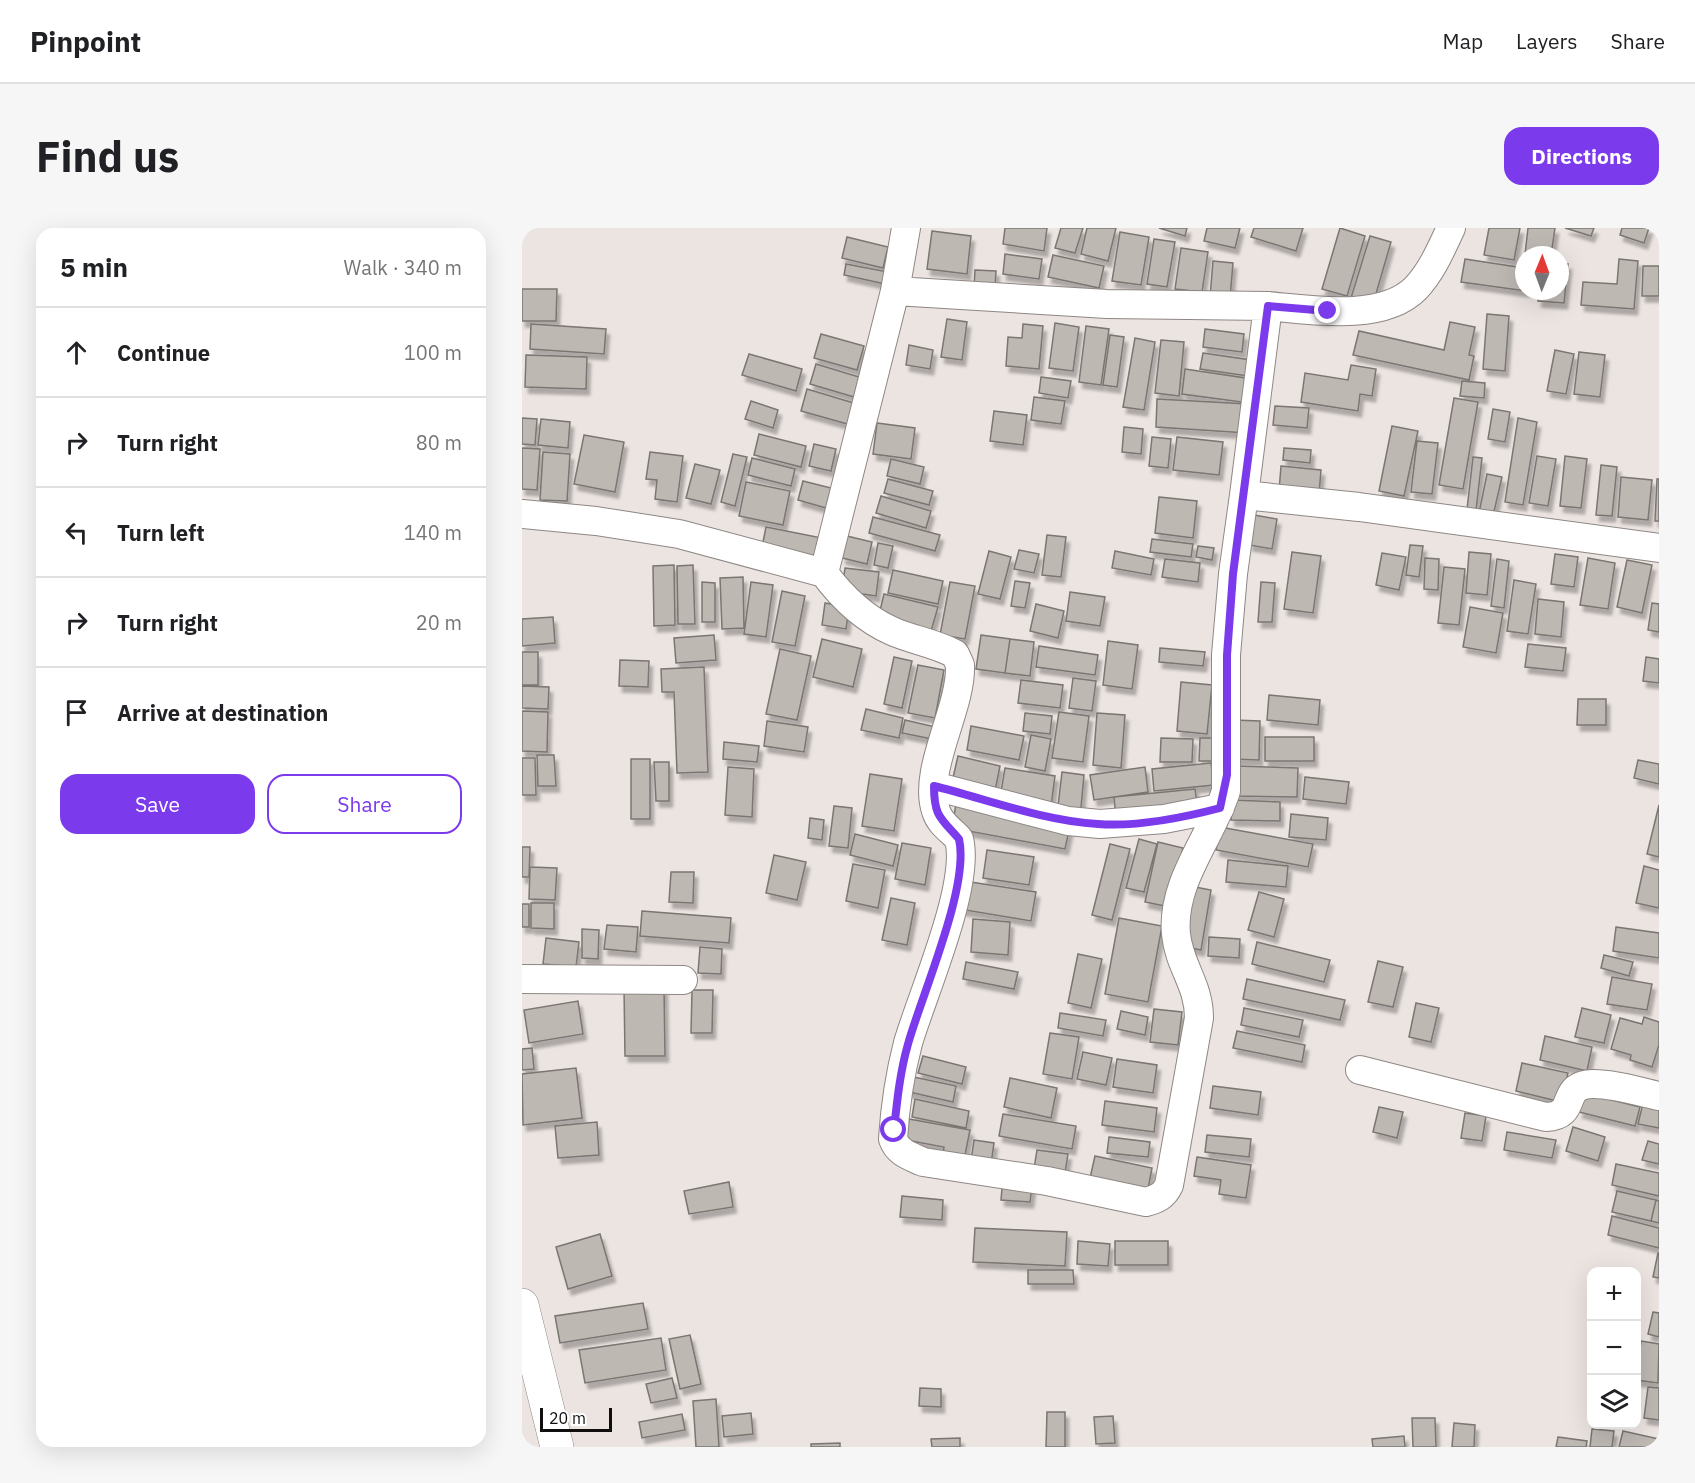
<!DOCTYPE html>
<meta charset="utf-8">
<style>
:root{--surface:#fff;--page:#f6f6f6;--text:#202124;--muted:#757577;--line:#e0e0e0;--accent:#7c3aed}
body{margin:0;font-family:"IBM Plex Sans",sans-serif;background:var(--page);color:var(--text)}
.controls{position:absolute;right:18px;bottom:18px;display:grid;overflow:hidden;border-radius:12px;box-shadow:0 6px 24px #0002}
.controls button{width:54px;height:54px;display:grid;place-items:center;padding:0;border:0;border-bottom:2px solid var(--line);background:var(--surface);color:var(--text);font:30px sans-serif}
.compass{position:absolute;left:993px;top:18px;width:54px;height:54px;border-radius:50%;background:var(--surface);box-shadow:0 6px 24px #0002;rotate:1deg}
.scale{position:absolute;left:18px;bottom:15px;width:72px;box-sizing:border-box;padding-left:6px;border:3px solid #110e0e;border-top:0;font-size:16px;line-height:21px;white-space:nowrap;color:#110e0e;-webkit-text-stroke:4px #fff;paint-order:stroke}
.stop{position:absolute;width:18px;height:18px;margin:-14px;border:4px solid #7c3aed;border-radius:50%;background:#fff}
.stop.end{background:#7c3aed;border-color:#fff;box-shadow:0 2px 6px #0008}
.list{margin:0;padding:0;list-style:none}
h2{display:flex;justify-content:space-between;align-items:center;height:78px;margin:0;padding:0 24px;font-size:26px}
h2 small{font-size:20px;font-weight:400;color:var(--muted)}
.list li{display:grid;grid-template-columns:39px 1fr auto;gap:18px;align-items:center;box-sizing:border-box;height:90px;padding:0 24px;border-top:2px solid var(--line)}
.list b{display:block;font-size:22px;white-space:nowrap}
.list em{font-size:20px;font-style:normal;color:var(--muted)}
.actions{display:flex;gap:12px;padding:18px 24px}
.actions a{flex:1;padding:14px 0;border:2px solid var(--accent);border-radius:18px;text-align:center;font-size:21px;color:var(--accent)}
.actions .main{background:var(--accent);color:#fff}
.icon{flex:none;width:33px;height:33px;fill:none;stroke:currentColor;stroke-width:2;stroke-linecap:round;stroke-linejoin:round}
.map{position:relative;flex:none;width:1137px;height:1219px;overflow:hidden;border-radius:18px}
header{display:flex;align-items:center;gap:36px;box-sizing:border-box;height:84px;padding:0 30px;background:var(--surface);border-bottom:2px solid var(--line)}
header strong{font-size:28px}
nav{display:flex;gap:33px;margin-inline-start:auto;font-size:21px}
.intro{display:flex;align-items:center;justify-content:space-between;box-sizing:border-box;height:144px;padding:0 36px}
h1{margin:0;font-size:42px}
.button{padding:15px 27px;border-radius:18px;background:var(--accent);color:#fff;font-size:21px;font-weight:700}
main{display:flex;gap:36px;padding:0 36px}
aside{flex:1;background:var(--surface);border-radius:18px;box-shadow:0 6px 24px #0002}
.map>svg:first-child{display:block}
</style>
<header>
<strong>Pinpoint</strong>
<nav><a>Map</a><a>Layers</a><a>Share</a></nav>
</header>
<div class="intro"><h1>Find us</h1><a class="button">Directions</a></div>
<main>
<aside>
<h2>5 min<small>Walk · 340 m</small></h2>
<ul class="list">
<li><svg class="icon" aria-label="ahead" viewBox="0 0 24 24"><path d="M12 20V5M6 11l6-6 6 6"/></svg><div><b>Continue</b></div><em>100 m</em></li>
<li><svg class="icon" aria-label="right" viewBox="0 0 24 24"><path d="M7 20v-9h11M14 6l5 5-5 5"/></svg><div><b>Turn right</b></div><em>80 m</em></li>
<li><svg class="icon" aria-label="left" viewBox="0 0 24 24"><path d="M17 20v-9H6M10 6l-5 5 5 5"/></svg><div><b>Turn left</b></div><em>140 m</em></li>
<li><svg class="icon" aria-label="right" viewBox="0 0 24 24"><path d="M7 20v-9h11M14 6l5 5-5 5"/></svg><div><b>Turn right</b></div><em>20 m</em></li>
<li><svg class="icon" aria-label="arrive" viewBox="0 0 24 24"><path d="M6 21V4h12l-3 4 3 4H6"/></svg><div><b>Arrive at destination</b></div></li>
</ul>
<div class="actions"><a class="main">Save</a><a>Share</a></div>
</aside>
<div class="map">
<svg width="1137" height="1219" viewBox="0 0 1137 1219">
<defs>
<filter id="shadow"><feDropShadow dx="3.5" dy="6" stdDeviation="1.5" flood-color="#0004"/></filter>
</defs>
<rect width="100%" height="100%" fill="#ece4e1"/>
<path fill="#beb8b3" stroke="#7a7671" stroke-width="1.5" filter="url(#shadow)" d="M483,0H525L522,23L481,16Z
M539,0H561L553,25L533,20Z
M565,0H594L586,33L559,26Z
M637,0H665L663,8Z
M685,0H718L713,20L682,13Z
M732,0H781L774,23L729,9Z
M818,0L843,8L825,68L800,61Z
M967,0H998L992,32L962,27Z
M1006,0H1033L1029,27L1003,26Z
M1043,0H1072L1069,8Z
M1100,0H1127L1122,15L1098,7Z
M410,3L449,8L445,46L405,41Z
M598,4L627,9L619,57L590,53Z
M848,8L869,14L851,76L829,70Z
M325,9L366,19L361,40L320,30Z
M632,11L653,14L645,59L625,56Z
M659,20L686,24L680,64L653,61Z
M483,26L520,31L517,51L481,46Z
M531,27L582,38L577,60L526,49Z
M943,31L1002,40L1004,63L939,54Z
M1097,31L1116,33L1112,81L1059,77L1061,54L1095,56Z
M691,33L711,35L708,70L688,69Z
M1038,35L1046,36L1042,75L1016,73L1017,63H1038Z
M324,36L371,45L368,57L322,47Z
M1121,38H1137V68H1120Z
M453,42L474,43L473,61L452,60Z
M0,61H35L34,93H0Z
M965,86L987,88L983,143L961,141Z
M425,91L445,94L440,132L419,129Z
M928,94L953,99L947,127L952,128L947,152L831,127L837,103L922,122Z
M533,95L557,99L551,143L527,140Z
M9,96L84,101L82,126L8,121Z
M501,96L521,98L517,141L484,138L486,109L500,110Z
M564,98L587,101L579,157L557,154Z
M683,101L722,106L720,124L681,119Z
M299,106L342,118L335,142L292,130Z
M588,107L602,109L595,159L581,157Z
M613,110L633,114L622,182L601,179Z
M639,112L662,114L657,168L633,165Z
M387,117L411,122L408,141L384,137Z
M1033,122L1052,126L1044,166L1025,163Z
M1057,124L1083,127L1078,169L1052,166Z
M681,125L729,132L726,148L678,141Z
M227,126L280,141L274,163L220,147Z
M4,127L65,129L64,161L3,159Z
M294,136L337,149L332,169L288,156Z
M829,137L854,141L850,168L838,166L836,183L779,174L783,145L826,152Z
M663,141L730,151L727,175L660,166Z
M519,149L549,153L546,170L517,165Z
M940,153L963,155L962,170L938,168Z
M285,161L335,176L329,197L279,183Z
M512,169L543,173L539,196L509,192Z
M932,170L956,174L941,261L917,257Z
M635,171L726,176L725,205L634,199Z
M229,173L256,182L251,200L223,191Z
M753,178L787,180L785,200L751,197Z
M971,181L988,184L983,214L966,211Z
M472,183L505,187L501,217L468,213Z
M0,190L15,191L13,217L0,216Z
M996,190L1015,194L1001,277L983,274Z
M19,191L48,194L46,220L16,217Z
M355,195L393,200L389,231L351,226Z
M870,198L896,203L882,268L857,263Z
M602,199L621,201L619,226L600,224Z
M237,206L284,218L279,239L232,227Z
M62,207L102,214L93,264L52,256Z
M630,209L649,211L646,240L627,238Z
M655,209L701,214L697,247L651,242Z
M895,213L916,215L910,266L889,264Z
M292,216L314,221L309,243L287,238Z
M0,220L18,221L15,262L0,261Z
M762,220L789,222L788,235L761,232Z
M21,224L48,226L45,273L18,272Z
M128,224L161,228L155,274L133,271L135,252L124,251Z
M211,226L225,229L213,278L199,274Z
M1015,228L1034,231L1026,278L1007,275Z
M1043,228L1065,231L1059,280L1038,278Z
M951,229L960,230L953,291L944,290Z
M230,230L273,241L269,258L226,247Z
M369,231L402,239L398,256L365,248Z
M173,236L198,242L189,276L164,270Z
M1079,237L1095,239L1090,288L1074,287Z
M759,238L799,242L797,266L757,263Z
M965,246L980,249L971,288L957,285Z
M1099,249L1130,252L1126,292L1096,289Z
M366,251L411,263L407,277L362,265Z
M1135,251H1137V293H1133Z
M281,253L309,260L304,280L276,272Z
M224,254L268,263L261,297L217,288Z
M359,268L409,283L404,300L354,285Z
M637,269L675,273L671,310L633,305Z
M732,287L755,291L750,321L727,317Z
M351,289L418,307L413,323L347,305Z
M244,299L300,310L295,335L239,324Z
M525,307L544,309L539,349L520,347Z
M325,308L350,314L345,336L320,330Z
M630,311L671,316L669,329L628,324Z
M356,315L371,318L366,340L352,337Z
M888,317L901,318L897,349L884,347Z
M676,318L692,320L690,332L674,329Z
M497,322L517,326L512,345L492,341Z
M467,323L489,329L478,371L456,366Z
M593,323L632,331L629,347L590,340Z
M770,324L799,328L791,385L762,381Z
M947,324L969,326L965,367L944,365Z
M860,325L884,329L877,362L854,357Z
M1033,326L1056,329L1052,359L1029,356Z
M903,330L917,331L916,362L902,361Z
M1066,330L1093,335L1086,381L1058,377Z
M643,331L678,335L676,354L640,349Z
M975,331L987,333L982,380L969,378Z
M1105,332L1130,337L1120,385L1095,379Z
M152,337L153,397L132,398L131,338Z
M171,337L173,396H156L155,338Z
M922,339L943,341L937,397L916,395Z
M323,340L357,344L354,368L320,363Z
M371,342L421,353L416,376L366,365Z
M221,349L222,400L200,401L198,350Z
M992,352L1014,356L1006,406L985,403Z
M493,353L508,355L503,380L489,378Z
M180,354L193,355V394H180Z
M229,354L251,357L244,409L222,406Z
M428,354L453,358L443,411L418,407Z
M739,354L753,355L750,394H736Z
M260,363L283,368L273,418L250,414Z
M548,364L583,369L578,398L544,393Z
M362,366L416,379L409,403L356,391Z
M1016,371L1042,374L1039,409L1013,406Z
M303,375L327,379L324,401L300,397Z
M1130,375L1137,376V404L1126,402Z
M514,376L542,383L536,410L508,403Z
M948,379L981,385L974,425L941,419Z
M31,389L33,415L0,418V391Z
M192,407L194,432L154,435L152,410Z
M459,407L488,411L483,445L454,441Z
M300,411L340,421L331,459L291,449Z
M488,411L512,414L508,448L483,445Z
M586,413L616,417L610,461L581,457Z
M1006,416L1044,420L1041,443L1003,439Z
M517,418L576,427L573,447L514,439Z
M638,420L683,424L681,438L637,434Z
M258,421L289,428L275,492L244,486Z
M0,424H16V457H0Z
M372,429L390,433L380,480L362,476Z
M1124,429L1137,431V455L1121,453Z
M98,432L127,433L126,459L97,458Z
M396,437L422,442L413,490L386,485Z
M182,439L186,544L155,545L152,464H140L139,441Z
M551,450L574,453L570,483L547,480Z
M499,452L541,457L538,480L496,475Z
M659,454L690,457L685,506L655,503Z
M0,458L27,459L26,481L0,480Z
M747,467L798,472L796,497L745,492Z
M1056,471H1084V497H1055Z
M344,481L381,490L377,510L339,502Z
M0,483L26,484L25,524L0,523Z
M537,484L567,488L561,534L530,530Z
M503,485L530,488L528,506L501,503Z
M575,485L603,487L599,540L571,537Z
M383,492L422,501L420,513L380,505Z
M711,492L738,493L737,532L709,531Z
M245,493L286,499L282,524L242,518Z
M449,498L502,508L497,532L445,522Z
M509,507L529,511L523,543L503,539Z
M743,509H792V533H743Z
M639,510L671,511L670,534H638Z
M678,510H697L696,533H677Z
M202,514L237,518L235,534L201,531Z
M15,527H32L34,558H16Z
M436,528L478,538L473,563L430,554Z
M0,530H13L14,567H0Z
M109,531H128V591H109Z
M1116,532L1137,536V556L1112,550Z
M132,534H147V573H134Z
M689,535L692,557L632,563L630,541Z
M715,538L776,540L775,569L714,568Z
M206,539L232,541L230,589L203,587Z
M623,539L626,564L572,572L568,547Z
M483,540L533,548L529,578L478,570Z
M540,544L562,547L558,590L535,587Z
M348,546L380,551L372,603L340,598Z
M783,549L827,554L824,576L781,571Z
M673,561L676,582L594,591L592,569Z
M710,572L758,574V593L709,592Z
M434,576L548,598L543,621L430,600Z
M1137,577V629L1125,626Z
M312,578L330,580L326,620L307,618Z
M769,586L806,590L804,612L767,609Z
M288,590L302,592L300,612L286,610Z
M698,599L791,616L786,639L694,622Z
M333,606L376,617L371,638L328,627Z
M617,611L635,616L622,664L604,660Z
M636,614L661,620L648,679L623,674Z
M380,615L409,620L403,657L373,651Z
M588,616L608,621L590,692L570,687Z
M0,619H8L7,649H0Z
M465,622L512,629L507,657L461,650Z
M252,627L284,634L275,672L244,665Z
M706,632L766,638L764,659L704,654Z
M331,636L363,642L356,680L324,673Z
M1122,638L1137,642V680L1114,675Z
M8,639L35,640L33,672L7,671Z
M149,644H172L171,675L147,674Z
M442,653L514,664L509,693L437,681Z
M668,658L689,662L679,722L658,718Z
M737,664L762,671L752,709L726,702Z
M369,670L393,675L385,717L360,712Z
M9,675H32V701L9,700Z
M0,676H7V699H0Z
M120,683L209,690L207,715L118,708Z
M597,690L640,698L626,774L583,766Z
M451,691L488,694L486,727L449,724Z
M85,697L116,699L114,724L82,721Z
M1094,699L1137,705V730L1091,723Z
M60,701L77,702L76,731L60,730Z
M687,709L718,711L717,730L686,728Z
M24,710L57,714L54,739L21,736Z
M735,714L808,732L802,754L730,736Z
M178,719L200,721L199,746L176,745Z
M556,726L580,731L569,780L546,775Z
M1082,727L1111,734L1107,748L1079,740Z
M856,733L881,739L871,779L846,774Z
M444,734L496,744L492,761L441,751Z
M1090,749L1130,756L1125,782L1085,776Z
M725,751L823,772L818,792L721,771Z
M102,760H142L143,828H103Z
M170,762H191L190,805H169Z
M56,773L61,806L7,815L2,782Z
M894,775L917,780L909,814L887,809Z
M722,780L781,792L777,809L719,797Z
M1060,780L1089,787L1082,815L1053,809Z
M632,781L660,784L656,817L628,814Z
M599,783L626,789L623,807L595,801Z
M538,785L584,792L581,808L536,800Z
M1122,789L1137,794V817L1130,839L1108,832L1109,827L1089,821L1098,790L1120,796Z
M715,803L783,817L780,834L711,820Z
M528,805L557,809L550,851L521,846Z
M1023,808L1070,819L1065,843L1018,832Z
M10,820L12,841L0,842V821Z
M561,824L590,830L584,857L555,851Z
M401,828L444,839L440,856L396,845Z
M595,831L635,837L631,865L591,859Z
M1000,835L1046,845L1039,874L994,863Z
M54,840L60,890L1,897L0,846Z
M387,848L434,858L431,874L383,863Z
M488,850L535,860L529,890L482,879Z
M691,858L739,864L736,887L688,880Z
M1062,865L1118,879L1113,898L1057,884Z
M393,871L447,883L444,900L390,889Z
M1122,871L1137,874V900L1116,896Z
M583,873L635,880L632,904L580,897Z
M857,879L881,884L875,910L851,904Z
M943,885L964,888L960,913L939,910Z
M481,886L554,898L550,921L477,908Z
M387,891L448,902L441,937L420,933L422,919L384,912Z
M75,894L77,927L36,930L33,898Z
M1051,899L1083,909L1076,933L1044,923Z
M985,904L1034,912L1030,930L982,922Z
M685,907L729,911L727,929L683,924Z
M587,909L628,914L626,929L585,925Z
M452,912L472,915L468,943L448,940Z
M1126,913L1137,916V936L1120,932Z
M515,922L546,926L542,951L511,947Z
M573,928L630,940L624,971L566,959Z
M675,929L729,937L724,970L697,966L699,952L672,948Z
M1094,936L1137,945V968L1090,957Z
M481,948L511,951L508,974L479,972Z
M207,954L211,979L167,986L162,963Z
M1095,963L1134,972L1129,993L1090,984Z
M380,968L421,972L420,992L378,989Z
M1134,972L1137,973V995L1129,993Z
M1090,988L1137,1000V1020L1086,1007Z
M453,1000L545,1004L543,1038L451,1034Z
M78,1006L90,1048L46,1061L34,1019Z
M556,1013L588,1016L586,1038L555,1036Z
M593,1013H646V1037H593Z
M1136,1025H1137V1050L1131,1049Z
M506,1042H551L552,1056H506Z
M121,1075L126,1101L38,1115L33,1088Z
M1131,1084L1137,1085V1109L1126,1106Z
M168,1107L179,1156L158,1161L147,1111Z
M139,1110L144,1142L63,1155L57,1122Z
M1119,1113L1137,1116L1136,1155L1114,1152Z
M150,1150L155,1170L129,1175L124,1156Z
M1126,1159L1137,1160V1192L1122,1190Z
M398,1160L419,1161V1179L397,1178Z
M194,1171L197,1219H174L171,1173Z
M525,1184H543V1219H524Z
M229,1185L231,1206L202,1209L200,1188Z
M160,1186L163,1202L120,1210L117,1194Z
M591,1188L593,1215L574,1216L572,1189Z
M890,1190H913L914,1219H891Z
M932,1195L953,1197L952,1219H930Z
M1070,1201L1092,1203L1090,1219H1068Z
M1101,1203L1137,1211L1135,1219H1097Z
M882,1208L883,1219H851L850,1211Z
M1036,1209L1065,1213L1064,1219H1034Z
M438,1210V1219H410L409,1211Z
M318,1215V1219H289V1216Z"/>
<g fill="none" stroke-linecap="round" stroke-linejoin="round">
<g stroke="#8e8784" stroke-width="30">
<path id="minor" d="M373,63L585,76L746,78L722,267L837,279L1137,320
M746,78C789,82 861,94 894,60C910,43 919,21 929,0
M0,286L74,293L157,306L302,345L373,63L384,0
M302,345C319,368 343,391 370,403C390,412 413,415 433,426L438,437C440,480 400,542 414,583C418,596 429,602 437,611C449,657 400,767 386,815C378,846 373,878 371,911C376,925 388,928 401,934L525,953L624,974C635,971 642,968 647,957L677,790C677,756 657,738 654,706C649,654 689,610 704,563V427L711,346L722,267
M412,558L546,593L578,596L642,591L698,580
M0,751L161,752
M838,842L1024,889C1053,888 1041,865 1059,858C1076,851 1118,864 1137,868"/>
</g>
<g stroke="#8e8784" stroke-width="34">
<path id="secondary" d="M0,1077L35,1219"/>
</g>
<use href="#minor" stroke="#fff" stroke-width="28"/>
<use href="#secondary" stroke="#fff" stroke-width="33"/>
</g>
<g fill="none" stroke-linecap="round" stroke-linejoin="round">
<path stroke="#7c3aed" stroke-width="8" d="M372,902C375,873 378,844 386,816C400,766 448,658 437,611C419,590 412,589 412,558C464,571 522,593 576,596C616,599 660,590 698,580L705,547V427L711,346L746,78L806,83"/>
</g>
</svg>
<div class="controls">
<button>+</button>
<button>−</button>
<button><svg class="icon" aria-label="layers" viewBox="0 0 24 24"><path d="M12 4l9 5-9 5-9-5zM3 14l9 5 9-5"/></svg></button>
</div>
<svg class="compass" viewBox="-18 -18 36 36"><path d="M0-13l5 13h-10z" fill="#e53935"/><path d="M0 13l5-13h-10z" fill="#757577"/></svg>
<div class="scale">20 m</div>
<div class="stop" style="left:372px;top:902px"></div>
<div class="stop end" style="left:806px;top:83px"></div>
</div>
</main>
